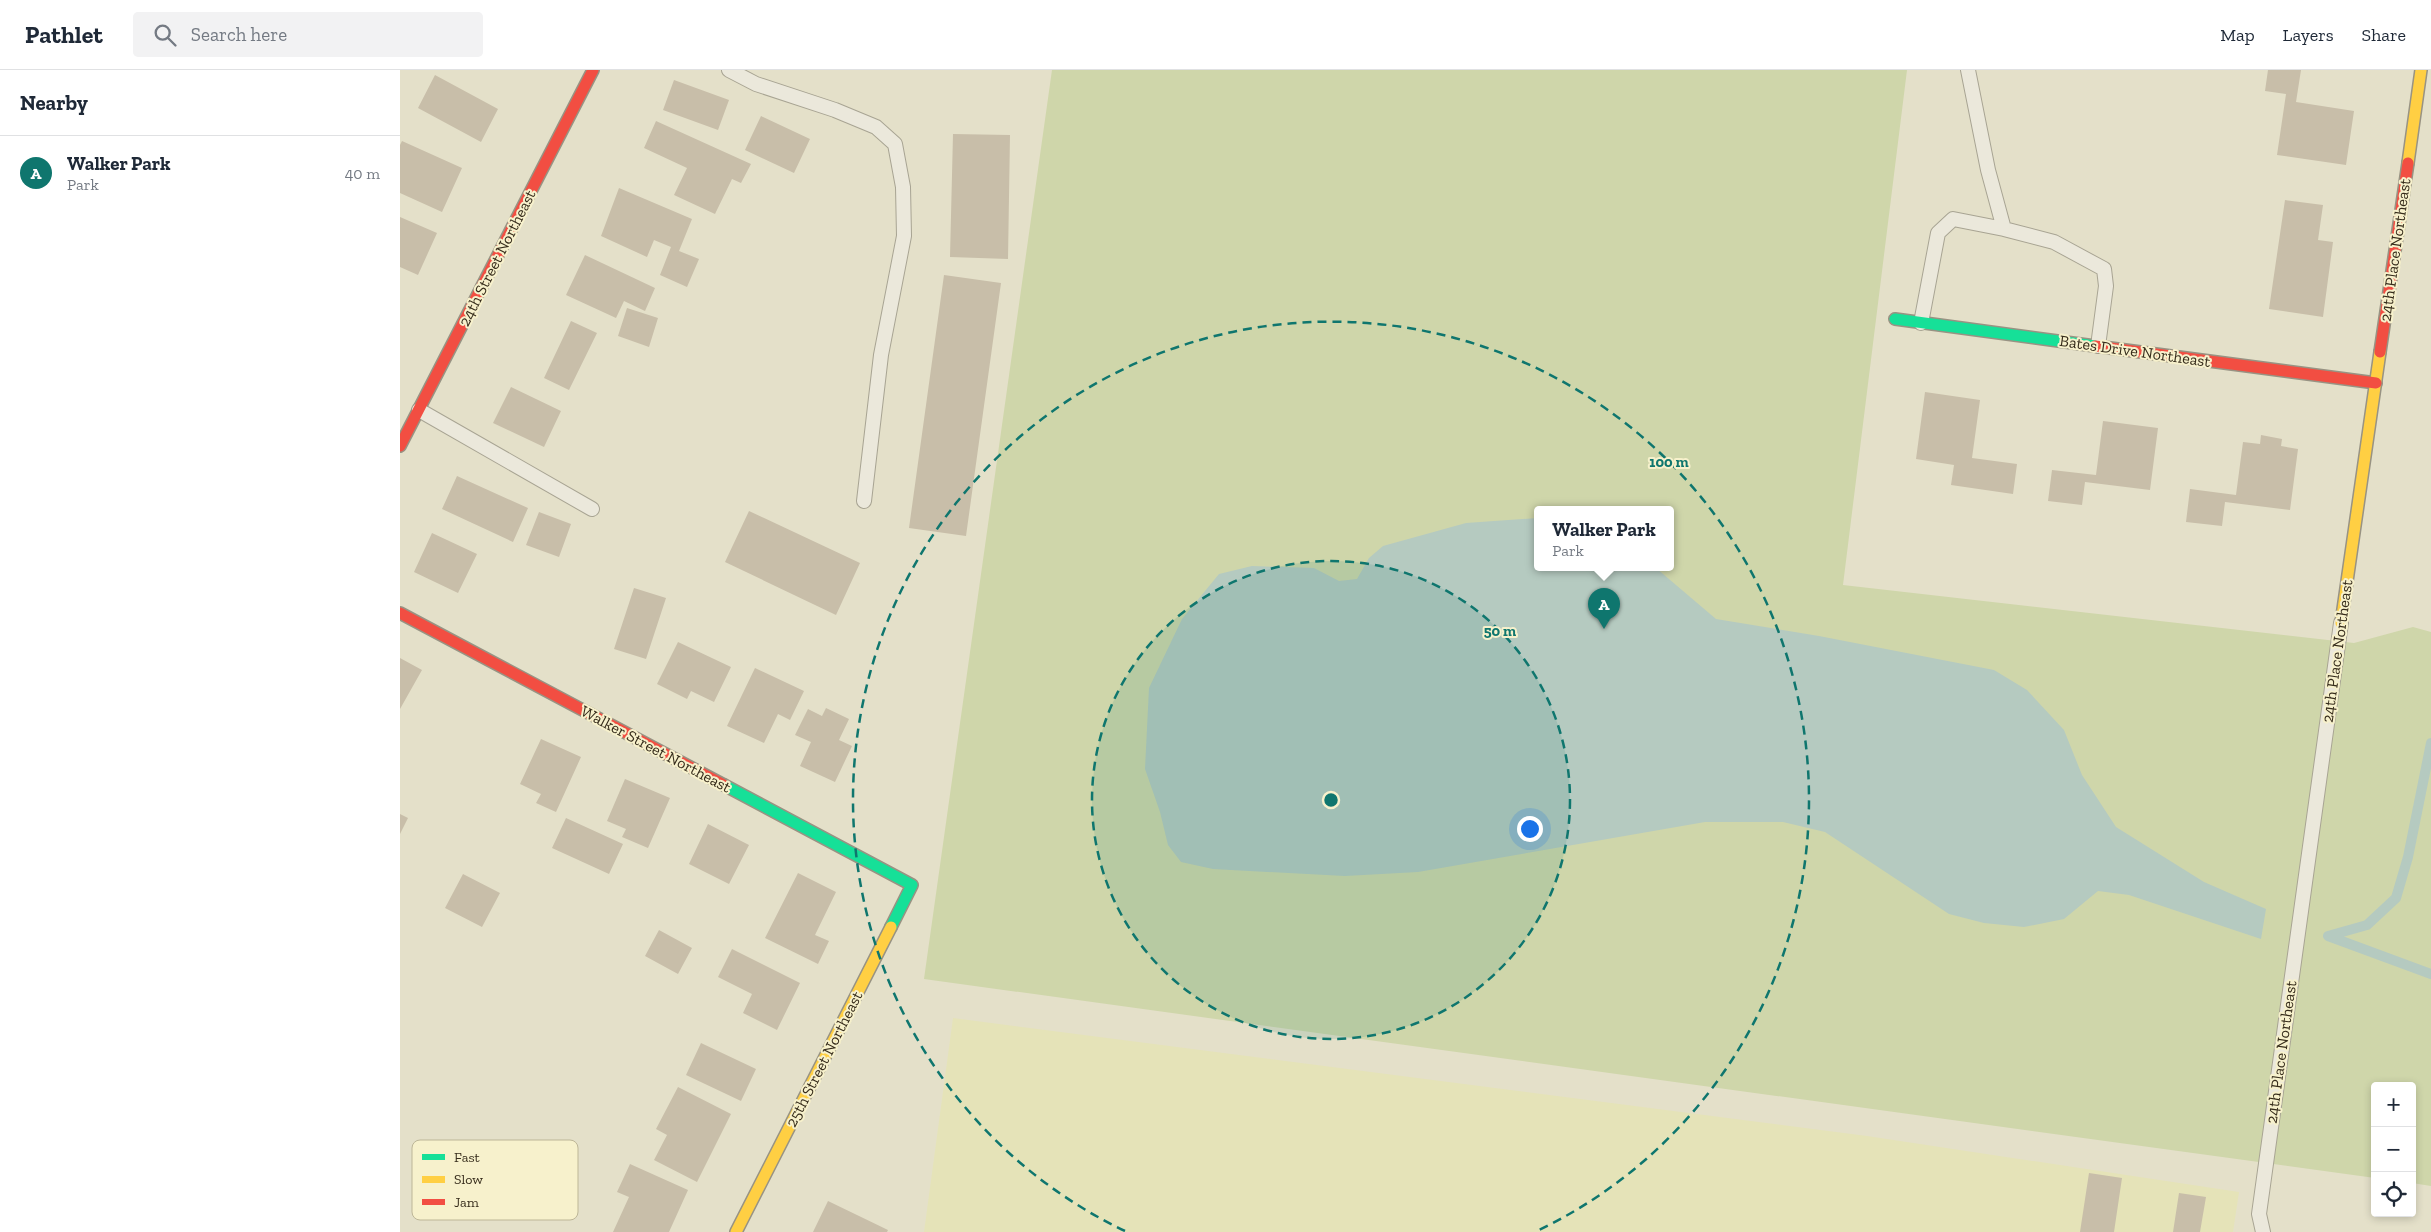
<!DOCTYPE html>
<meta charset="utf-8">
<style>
:root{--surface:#fff;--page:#f2f2f3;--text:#1f2937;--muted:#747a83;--line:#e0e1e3;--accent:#0f766e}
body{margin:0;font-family:"Zilla Slab",serif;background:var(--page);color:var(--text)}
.controls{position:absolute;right:15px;bottom:15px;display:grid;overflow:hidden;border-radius:5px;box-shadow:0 2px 8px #0003}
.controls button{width:45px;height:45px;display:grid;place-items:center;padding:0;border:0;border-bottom:1px solid var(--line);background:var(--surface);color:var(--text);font:25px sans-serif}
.you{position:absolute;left:1129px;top:758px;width:18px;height:18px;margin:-12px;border:4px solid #fff;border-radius:50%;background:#1a73e8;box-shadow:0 0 0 8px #1a73e833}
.badge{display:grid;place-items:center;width:32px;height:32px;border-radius:50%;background:var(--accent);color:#fff;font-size:16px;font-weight:700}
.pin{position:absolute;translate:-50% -41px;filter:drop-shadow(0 1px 2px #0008)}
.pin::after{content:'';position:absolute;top:26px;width:18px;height:15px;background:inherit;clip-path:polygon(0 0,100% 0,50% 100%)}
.popup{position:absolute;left:1134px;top:436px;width:140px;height:65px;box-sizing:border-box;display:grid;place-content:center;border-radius:5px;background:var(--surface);filter:drop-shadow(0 1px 4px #0005);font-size:16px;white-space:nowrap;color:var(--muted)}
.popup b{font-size:19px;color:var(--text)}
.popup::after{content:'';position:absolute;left:50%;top:100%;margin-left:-10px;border:10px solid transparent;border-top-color:var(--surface)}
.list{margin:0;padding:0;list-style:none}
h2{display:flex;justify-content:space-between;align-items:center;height:65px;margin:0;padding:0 20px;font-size:21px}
h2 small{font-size:16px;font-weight:400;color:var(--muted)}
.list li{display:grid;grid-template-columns:32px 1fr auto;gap:15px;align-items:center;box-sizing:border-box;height:75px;padding:0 20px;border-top:1px solid var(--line)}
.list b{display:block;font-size:19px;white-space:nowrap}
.list p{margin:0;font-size:16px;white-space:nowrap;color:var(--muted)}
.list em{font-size:16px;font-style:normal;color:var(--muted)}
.icon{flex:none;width:28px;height:28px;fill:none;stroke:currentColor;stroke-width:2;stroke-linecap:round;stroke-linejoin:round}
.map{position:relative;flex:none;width:2031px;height:1162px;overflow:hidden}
header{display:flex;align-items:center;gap:30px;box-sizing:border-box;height:70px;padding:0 25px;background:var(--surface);border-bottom:1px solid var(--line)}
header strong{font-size:24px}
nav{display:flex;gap:28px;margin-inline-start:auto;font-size:18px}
.search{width:350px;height:45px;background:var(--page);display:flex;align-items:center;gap:12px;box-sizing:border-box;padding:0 18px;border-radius:5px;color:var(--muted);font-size:19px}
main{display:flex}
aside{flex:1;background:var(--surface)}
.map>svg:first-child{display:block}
</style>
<header>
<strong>Pathlet</strong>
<div class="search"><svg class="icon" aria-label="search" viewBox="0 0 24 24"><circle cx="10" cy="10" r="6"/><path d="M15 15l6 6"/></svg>Search here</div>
<nav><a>Map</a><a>Layers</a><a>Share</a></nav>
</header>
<main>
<aside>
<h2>Nearby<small></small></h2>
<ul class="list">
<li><span class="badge">A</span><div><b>Walker Park</b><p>Park</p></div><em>40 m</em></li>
</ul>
</aside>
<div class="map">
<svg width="2031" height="1162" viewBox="0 0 2031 1162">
<rect width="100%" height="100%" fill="#e4e0c9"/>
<path fill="#e5e3b8" d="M553,948L1467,1066L1839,1122L1833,1162H524Z"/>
<path fill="#cfd6aa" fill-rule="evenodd" d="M652,0H1507L1443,515L1954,573L2013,557L2031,562V1116L2012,1113V1016H1975V1108L524,909ZM1138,440H1270V498H1138Z"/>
<path fill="#b5cac0" d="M1138,448V498H1256L1316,549L1419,566L1594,600L1627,620L1664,660L1682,705L1716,757L1804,812L1866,839L1861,869L1729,825L1698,821L1664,849L1624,857L1584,853L1549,844L1425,762L1383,752H1305L1018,802L945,806L813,799L781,792L768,775L760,742L745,699L749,618L782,549L819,504L852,496L914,498L939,511L957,509L969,488L983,476L1066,453Z"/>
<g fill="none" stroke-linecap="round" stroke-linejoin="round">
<path stroke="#b5cac0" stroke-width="10" d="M1928,866L1967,855L1996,828L2008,787L2031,673
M1928,866L2031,904"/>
</g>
<path fill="#c8bea9" d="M1868,0H1901L1896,32L1954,41L1946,95L1877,85L1886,24L1865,21Z
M35,5L98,39L81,72L18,38Z
M274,10L329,30L318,60L263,40Z
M361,46L410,69L394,103L345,80Z
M256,51L351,94L341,113L332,109L315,144L274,125L287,98L244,78Z
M553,64L610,65L608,189L550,187Z
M2,71L62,98L42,142L0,123V75Z
M219,118L292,149L279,181L299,189L287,217L260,205L271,177L254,170L247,187L201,166Z
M1885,130L1923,135L1918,170L1933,172L1923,247L1869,239Z
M0,147L37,163L18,205L0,197Z
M185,185L255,218L245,241L224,231L216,248L166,225Z
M544,205L601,213L566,466L509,458Z
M227,238L258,248L249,277L218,266Z
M171,251L197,263L169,320L144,308Z
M111,317L161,341L144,377L93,353Z
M1525,322L1580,330L1572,388L1617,394L1613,424L1551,415L1554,395L1516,389Z
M1703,351L1758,358L1750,420L1685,412L1682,435L1648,431L1652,400L1696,405Z
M1861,365L1882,369L1881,376L1898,379L1890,440L1825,432L1822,456L1786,452L1790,419L1836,425L1843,372L1860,374Z
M57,406L128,438L113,472L42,439Z
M349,441L460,493L436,545L325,492Z
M139,442L171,454L159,487L126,475Z
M32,463L77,484L58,523L14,502Z
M234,518L266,528L246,589L214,579Z
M278,572L331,597L314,632L291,621L287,629L257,614Z
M0,588L22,600L0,639Z
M355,598L404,621L390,650L378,644L364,673L327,656Z
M426,638L449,649L439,670L452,676L435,712L400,696L411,672L395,665L408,639L422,646Z
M141,669L181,687L156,742L136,733L141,724L120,714Z
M225,709L270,728L248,778L222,767L226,759L207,751Z
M0,744L8,748L0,764Z
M166,748L223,774L209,804L152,778Z
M308,754L349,775L329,814L289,794Z
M398,803L436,822L415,865L429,871L418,894L365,868Z
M63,804L100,823L82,857L45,838Z
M259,860L292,878L278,904L245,886Z
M332,879L400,913L377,960L343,943L352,924L318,907Z
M301,973L356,999L341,1031L286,1005Z
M278,1017L331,1044L297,1112L254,1090L267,1065L256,1059Z
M230,1094L288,1120L269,1162H213L229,1127L217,1122Z
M1689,1103L1722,1108L1714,1162H1680Z
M1779,1123L1806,1127L1800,1162H1773Z
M428,1131L488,1160L487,1162H413Z"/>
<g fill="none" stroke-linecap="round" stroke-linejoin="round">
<g stroke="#a8a493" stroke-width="16">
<path id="lane" d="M329,0L356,14L435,40L476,57L495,74L503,117L504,166L481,285L464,431
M1568,0L1588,100L1604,159L1654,172L1704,199L1706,216L1698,276
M1521,253L1538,163L1553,149L1604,159
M19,340L192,439
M1863,1162L1859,1144L1941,553"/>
</g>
<g stroke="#989383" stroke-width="14">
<path id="fast" d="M1495,249L1695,276
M324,715L512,815L491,857"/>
</g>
<g stroke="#989383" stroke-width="14">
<path id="slow" d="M2008,93L2021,0
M1941,553L1980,282
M336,1162L491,857"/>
</g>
<g stroke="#989383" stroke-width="14">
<path id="jam" d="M1695,276L1976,313
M1980,282L2008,93
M0,376L193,0
M0,543L324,715"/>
</g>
<use href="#lane" stroke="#ebe8db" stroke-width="14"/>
<use href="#fast" stroke="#16e098" stroke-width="11"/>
<use href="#slow" stroke="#ffcf43" stroke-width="11"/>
<use href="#jam" stroke="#f24e42" stroke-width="11"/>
</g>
<circle cx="931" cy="730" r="239" fill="#0f766e" fill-opacity=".12"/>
<g fill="none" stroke="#0f766e" stroke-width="2.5" stroke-dasharray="9 6">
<circle cx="931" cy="730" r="239"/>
<path d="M725 1161A478 478 0 1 1 1137 1161"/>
</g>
<g text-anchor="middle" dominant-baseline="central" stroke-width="4" stroke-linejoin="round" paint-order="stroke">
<g font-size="16" fill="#362c1b" stroke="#f7f1cc">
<text transform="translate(1995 180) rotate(-82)">24th Place Northeast</text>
<text transform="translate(97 188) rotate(-63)">24th Street Northeast</text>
<text transform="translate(1735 281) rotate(8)">Bates Drive Northeast</text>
<text transform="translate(1937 581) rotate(-82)">24th Place Northeast</text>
<text transform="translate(256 679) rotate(28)">Walker Street Northeast</text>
<text transform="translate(1881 982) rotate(-82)">24th Place Northeast</text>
<text transform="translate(424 989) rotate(-63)">25th Street Northeast</text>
</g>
</g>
<rect x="12" y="1070" width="166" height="80" rx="8" fill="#f7f1cc" stroke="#bdb697" stroke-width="1"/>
<rect x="22" y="1084" width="23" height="6" fill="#16e098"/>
<rect x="22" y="1106" width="23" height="7" fill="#ffcf43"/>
<rect x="22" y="1129" width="23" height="6" fill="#f24e42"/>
<g font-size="14" fill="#362c1b">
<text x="54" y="1092">Fast</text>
<text x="54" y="1114">Slow</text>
<text x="54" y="1137">Jam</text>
</g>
<circle cx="931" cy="730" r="8" fill="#0f766e" stroke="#f7f1cc" stroke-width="2.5"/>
<g font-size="15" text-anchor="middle" font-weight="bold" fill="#0f766e" stroke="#f7f1cc" stroke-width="4" stroke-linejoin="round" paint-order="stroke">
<text x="1269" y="397">100 m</text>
<text x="1100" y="566">50 m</text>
</g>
</svg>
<div class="controls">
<button>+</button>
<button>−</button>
<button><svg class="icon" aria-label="locate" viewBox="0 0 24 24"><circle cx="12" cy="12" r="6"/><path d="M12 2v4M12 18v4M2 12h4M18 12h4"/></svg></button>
</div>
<div class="you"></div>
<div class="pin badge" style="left:1204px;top:559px">A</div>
<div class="popup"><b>Walker Park</b>Park</div>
</div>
</main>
